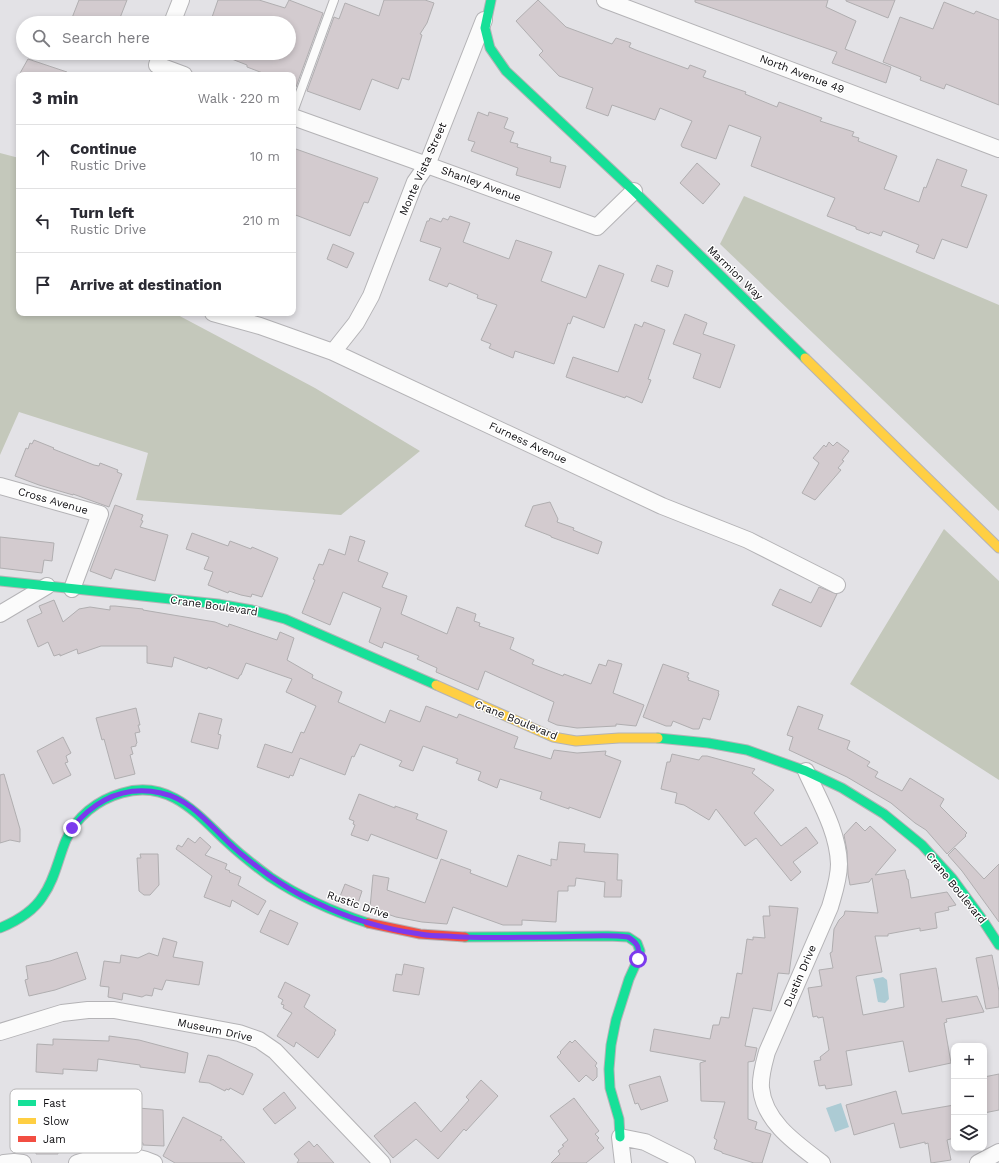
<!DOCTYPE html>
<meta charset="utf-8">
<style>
:root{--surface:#fff;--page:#f7f7f7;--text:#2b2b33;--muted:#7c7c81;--line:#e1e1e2}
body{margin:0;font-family:"Work Sans",sans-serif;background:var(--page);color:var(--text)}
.controls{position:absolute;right:12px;bottom:12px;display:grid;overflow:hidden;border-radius:8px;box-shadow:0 2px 6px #0003}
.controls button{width:36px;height:36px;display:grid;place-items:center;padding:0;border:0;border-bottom:1px solid var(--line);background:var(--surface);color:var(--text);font:20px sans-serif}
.stop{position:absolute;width:12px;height:12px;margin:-9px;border:3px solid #7c3aed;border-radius:50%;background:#fff}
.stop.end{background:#7c3aed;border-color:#fff;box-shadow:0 1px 4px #0008}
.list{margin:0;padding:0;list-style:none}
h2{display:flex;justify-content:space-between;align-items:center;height:52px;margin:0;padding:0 16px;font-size:17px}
h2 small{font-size:13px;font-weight:400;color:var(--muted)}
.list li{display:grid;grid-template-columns:26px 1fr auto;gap:12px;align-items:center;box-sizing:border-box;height:64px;padding:0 16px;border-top:1px solid var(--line)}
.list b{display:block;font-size:15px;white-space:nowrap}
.list p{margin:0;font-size:13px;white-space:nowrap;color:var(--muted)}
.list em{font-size:13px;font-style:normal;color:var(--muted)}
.icon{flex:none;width:22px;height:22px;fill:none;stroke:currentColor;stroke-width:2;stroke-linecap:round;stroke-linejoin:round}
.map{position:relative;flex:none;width:999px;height:1163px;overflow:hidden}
.search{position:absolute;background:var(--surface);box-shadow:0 2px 6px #0003;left:16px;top:16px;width:280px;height:44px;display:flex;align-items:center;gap:10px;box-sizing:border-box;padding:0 14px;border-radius:22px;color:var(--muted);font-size:15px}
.panel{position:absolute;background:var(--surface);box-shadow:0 2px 6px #0003;left:16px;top:72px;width:280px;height:244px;border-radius:8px}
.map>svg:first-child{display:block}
</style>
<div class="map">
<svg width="999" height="1163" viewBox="0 0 999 1163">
<rect width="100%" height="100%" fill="#e3e2e6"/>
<path fill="#c4c8bb" d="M0,153L19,158V313H174L315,388L420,451L341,515L136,500L148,453L19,412L0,455Z
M744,196L999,305V511L720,244Z
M944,529L999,581V780L850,684Z"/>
<path fill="#accbd4" d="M883,977L887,980L889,999L885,1003L878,1002C876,994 876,987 873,979Z
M841,1103L849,1127L835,1132L826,1108Z"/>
<path fill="#d3cbcf" stroke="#b0aeb0" d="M79,0H127L118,23H70Z
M218,0H259L285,8L289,0L323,13L296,87L293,86V75H268L247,67V65L219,54L220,53H289V23H210Z
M384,0H425L434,3L427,23L420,34L422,35L409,80L402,78L398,89L372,79L360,110L307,91L334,17L339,19L345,3L379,16Z
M538,0L566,27L612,44L616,38L631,43L629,47L636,50L688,69L690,65L706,71L703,77L746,92L745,94L777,107L779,102L822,118L820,121L854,132L852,136L859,138L858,141L897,156L884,189L919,202L924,187L926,188L937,159L967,170L961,186L987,195L967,248L942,239L934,259L916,252L919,245L883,231L881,236L870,232L869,234L856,229V227L827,216L835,198L751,166L761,137L729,125L716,159L682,147L681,145L692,121L660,108L655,120L612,105L608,116L586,108L593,88L559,76L539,55L543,51L516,21Z
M695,0H828L826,7L856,21L845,49L891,67L886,83L832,63L837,52L695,2Z
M846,0H895L888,18L846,1Z
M944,2L974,14L976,11L999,20V105L946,84L944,89L920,80L921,77L883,62L900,17L933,29Z
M28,59L67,72V75H19Z
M478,112L488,116L489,112L508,118L504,128L514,132L510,142L518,144L517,147L551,157L550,162L566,166L560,188L516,175L518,168L471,151L475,142L468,140Z
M293,148L378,178L368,203L364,202L350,236L293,214Z
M697,163L720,184L703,204L680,183Z
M450,216L470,223L463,242L509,259L516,240L552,252L541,281L586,298L599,265L624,274L604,328L573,316L570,324L568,323L554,364L515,351L513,358L489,348L491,344L481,340L497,305L477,298L478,295L449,283L447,287L429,280L441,248L420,241L427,221H429L430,218L441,222L443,218L448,220Z
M333,244L354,253L347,268L327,259Z
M657,265L673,271L668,287L651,281Z
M685,314L707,323L703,334L735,345L720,388L693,378L701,354L673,344Z
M644,322L665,330L648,379L651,380L642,403L626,396L625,398L566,377L573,357L618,372L635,324L642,327Z
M34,440L54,448L53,449L94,465L99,466L100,463L118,470L117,472L122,474L109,507L73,494V495L39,485L15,476L26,448L28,449L30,443L32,444Z
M829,442L833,446L837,442L849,451L842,460L844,461L838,468L841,470L815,500L802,493L819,463L813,458L824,445L826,447Z
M550,502L558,519L557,522L574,528L573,530L602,542L598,554L551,537V536L525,526L533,506Z
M115,505L143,515L141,520L143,521L140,527L168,535L155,581L115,569L111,579L90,571Z
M192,533L228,546L230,541L251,549L252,547L278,558L262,597L252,594L251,597L241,595L229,591L228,593L208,585L213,572L204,569L209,557L186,549Z
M350,536L365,541L358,561L388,573L382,587L407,596L401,614L447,634L457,607L476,614L474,621L480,623L479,626L514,638L510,649L534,660L532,664L563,676L564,674L591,684L599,664L606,666L608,660L622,664L613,693L644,705L636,726L616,724V726L577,728L557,725L548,721L554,702L485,671L478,690L436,672L437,668L417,659L419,656L384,642L382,648L369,642L381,608L343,592L330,625L302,613L315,580L313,579L319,564L323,565L329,549L345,555Z
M0,537L54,543L52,561L44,560L42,573L0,568Z
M819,587L837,594L821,627L772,605L780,589L811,603Z
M54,600L63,622L79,609L90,607L110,610V606H115L143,609V610L215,622L228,627L229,624L277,640L280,632L294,638L287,660L313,675L312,678L342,692L338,702L385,723L390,710L420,722L426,706L457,718L459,714L505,732L518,737L514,748L551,759L554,750L577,753L606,751L605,755L621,761L600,818L569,807V809L540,799L542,792L500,779L497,788L478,780L481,772L456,763L458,759L423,746L413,771L399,766L402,761L360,744L354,757L352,756L345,775L300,758L293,776L290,775L289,778L257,767L265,744L292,753L301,732L304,733L316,706L286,692L292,679L246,663L241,675H240L238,679L208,667L207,669L174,657L172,667L147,663V646H101L78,654L77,649L60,656V654L54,656L48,642L38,647L27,620L42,613L39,606Z
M663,664L689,673L687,677L689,678L688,680L719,691L718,693L719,694L710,720L703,718L699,729H693L673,721L671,726H666L643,717Z
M798,706L823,715L818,729L850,741L847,749L870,762L867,766L878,772L875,777L902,791L910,778L944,799L940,806L967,833L965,835L966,836L947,854L926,830L915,823L891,803L847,777L789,750L793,737L787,735Z
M136,708L140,725H138L140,732L135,733L137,743L136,744V746L131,747L133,754L130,755L135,774L115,779L104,739L102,740L96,718Z
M199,713L222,719L218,734L221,735L218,749L191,742Z
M63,737L71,753L66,756L68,762L65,763L71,775L53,784L37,751Z
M672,754L699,760L702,756H707L755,769L752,773L774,790L754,813L781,846L806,827L818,843L793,862L801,872L791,881L756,838L745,846L716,809L709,820L684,805L675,803L677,793L661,789L667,762H670Z
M4,774L20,829V842L10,840L0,843V775Z
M359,794L395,808V806L418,814L416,819L447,831L437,859L371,834L368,841L351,835L355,825L353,824L354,821L349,819Z
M856,822L865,831L870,826L896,850L875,875L905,870L907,879H908L911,898L947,892L956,905L948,907L949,910L935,913L937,928L920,931V928L888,934V936H875L882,972L857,976L856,977L863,1015L904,1007L900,974L936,968L942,1002L977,996L984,1012L946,1019L947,1022L944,1023L951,1063L909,1072L903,1041L846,1051L852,1085L826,1089L825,1085L819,1086L814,1061L821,1060L820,1057L829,1050L823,1017L818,1018L817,1016L813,1017L808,988L822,986L819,970L833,968L830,953L832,952L834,929L839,920L844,915L845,911L878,913L872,878L869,882L850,885L848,874L847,851L844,835Z
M200,837L211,847L205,855L227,864L225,869L230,871L229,872L241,877L238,885L266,901L258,915L232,900L230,907L204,897L212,876L176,849L178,845L182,847L188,838L195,843Z
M559,842L585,844L584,852L618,854L617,880H622L621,897H604L605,882L576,878L575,886H568V891H558L556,922L522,920V925H503L453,907L447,924L422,922L396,917L370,908L373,875L389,878L387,890L425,903L441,859L471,870L470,873L507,887L518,855L551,866V859L557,860Z
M955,848L984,879L999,864V922L962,871L948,855Z
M140,854H158L159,885L150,895H144L139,891L137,858H141Z
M345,884L362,891L357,906L339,899Z
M769,906L798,908L789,974L778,973L771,1011L753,1008L745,1046L757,1048L754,1061L748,1062V1119L757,1122L755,1129L771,1134L762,1163H754L722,1153V1152L714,1149L717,1140L714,1138L725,1102L701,1101L700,1063L706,1061L650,1051L654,1029L710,1039L713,1025H719L721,1017L729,1018L737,973L742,974L747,939L753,940V937L765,938L763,916H770Z
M270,910L298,923L288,945L260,932Z
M163,938L177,942L173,957L203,962L199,985L166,980L162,990L154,988L152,996L146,995L142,997L123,993L122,1000L108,997L109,987L100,986L104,961L120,963L121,955L138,958L149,953L158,956Z
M77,952L86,979L55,990L29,996L25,980L28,979L26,966L50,961Z
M992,955L999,991V1007L986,1009L976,958Z
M404,964L424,968L419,995L393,991L396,974L402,975Z
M285,982L310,995L304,1007L336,1030L334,1033L335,1034L318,1058L296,1042L294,1047L277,1036L292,1013L283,1008L284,1005L281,1004L283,1000L278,997Z
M109,1036L139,1040L188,1053L185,1073L140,1067V1065L98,1059L97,1071L63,1069V1074L36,1072L37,1044L53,1045V1039L109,1041Z
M575,1040L597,1063L595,1066L597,1068V1077L593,1081L586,1075L579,1082L557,1057L561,1053L560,1052L570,1041L572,1043Z
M208,1055L218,1057L253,1074L243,1095L230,1088L229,1090L226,1089L225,1091L209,1083L199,1082Z
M999,1074V1110L984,1113V1077Z
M660,1076L668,1101L641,1110L638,1103L635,1104L629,1085Z
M481,1080L498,1096L466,1131L464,1129L438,1159L416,1139L393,1158L374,1136L415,1102L441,1132L469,1100L466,1097Z
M896,1091L902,1114L954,1105V1138L947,1140L951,1160L931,1163L928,1143L925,1144V1142L900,1148L894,1123L854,1135L846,1105Z
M284,1092L296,1108L275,1124L263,1109Z
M110,1096V1100H112L113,1106L163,1110L164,1146L143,1145V1143L134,1142V1139L101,1138L102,1143L58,1151V1154H36L35,1105L41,1104H61Z
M574,1098L599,1131L595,1134L599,1138L597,1140L604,1148L586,1163H551L560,1154L558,1151L564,1146L562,1145L568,1140L550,1116Z
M183,1117L222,1137L220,1141L223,1139L245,1163H175L163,1156Z
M309,1141L314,1147L317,1144L334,1163H297L299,1160L294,1154Z"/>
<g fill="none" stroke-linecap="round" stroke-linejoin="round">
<g stroke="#b4b3b6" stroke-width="10">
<path id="lane" d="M293,112L334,0"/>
</g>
<g stroke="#b4b3b6" stroke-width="18">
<path id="street" d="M605,0L999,149
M172,23L181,0
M161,53L157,65L184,75
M293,117L427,165L597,227L634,191
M213,313L260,326L333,352L662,506L748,540L837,585
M333,352L356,323L371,296L415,182L427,165L484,20
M0,486L100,514L72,589
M0,614L47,586
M806,771C819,800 838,831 839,864C839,879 834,893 830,907L767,1052C764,1063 760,1076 761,1088C764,1122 797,1144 822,1163
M0,1032L62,1013L88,1010H114L239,1033L259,1040L275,1051L382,1163
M4,1163L14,1162L23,1163
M77,1163C102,1155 129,1152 154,1163
M623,1163L620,1137L645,1142L687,1163
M978,1163L999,1152"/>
</g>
<g stroke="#b4b3b6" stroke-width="11">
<path id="fast" d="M491,0L485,28L490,48L506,71L634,191L805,358
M0,581L218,604L252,610L285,619L436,685
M658,738L708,743L747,750L806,771L842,788L884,814L922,845L952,878L982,919L999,945
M0,928C17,921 33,912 43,896C55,879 58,859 66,840C76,817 97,800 122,793C169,779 197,814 227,842C241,855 255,866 270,877C300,897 334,912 368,923
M465,937L608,936L628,937L637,943L640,951L638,959L629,979L616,1020L611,1045L609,1069L610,1088L619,1119L620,1137"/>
</g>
<g stroke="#b4b3b6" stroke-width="11">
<path id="slow" d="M805,358L999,548
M436,685L553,737L576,741L619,738H658"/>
</g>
<g stroke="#b4b3b6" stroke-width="11">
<path id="jam" d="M368,923L420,934L465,937"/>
</g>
<use href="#lane" stroke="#fbfbfb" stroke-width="8"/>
<use href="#street" stroke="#fbfbfb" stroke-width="16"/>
<use href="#fast" stroke="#16e098" stroke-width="9"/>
<use href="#slow" stroke="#ffcf43" stroke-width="9"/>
<use href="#jam" stroke="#f24e42" stroke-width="9"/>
</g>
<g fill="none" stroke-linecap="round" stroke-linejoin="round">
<path stroke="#7c3aed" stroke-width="5" d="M72,828C95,800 124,785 161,793C195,800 214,832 240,853C264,873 289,891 317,903C350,919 384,929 420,934C429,936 438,936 447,936C483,939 519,937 555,937C579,937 605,934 628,937C638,943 640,948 638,959"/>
</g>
<g text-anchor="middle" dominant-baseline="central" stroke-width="3" stroke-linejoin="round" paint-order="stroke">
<g font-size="11" fill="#0e0d10" stroke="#fff">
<text transform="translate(802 74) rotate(21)">North Avenue 49</text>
<text transform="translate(423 169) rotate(-66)">Monte Vista Street</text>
<text transform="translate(481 184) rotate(20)">Shanley Avenue</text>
<text transform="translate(735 273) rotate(44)">Marmion Way</text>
<text transform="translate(528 443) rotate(25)">Furness Avenue</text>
<text transform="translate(53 501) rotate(16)">Cross Avenue</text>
<text transform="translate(214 606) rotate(8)">Crane Boulevard</text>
<text transform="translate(516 720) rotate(22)">Crane Boulevard</text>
<text transform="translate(956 888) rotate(51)">Crane Boulevard</text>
<text transform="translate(358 905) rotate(19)">Rustic Drive</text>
<text transform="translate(800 976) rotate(-67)">Dustin Drive</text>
<text transform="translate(215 1030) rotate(12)">Museum Drive</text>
</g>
</g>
<rect x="10" y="1089" width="132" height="64" rx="6" fill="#fff" stroke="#b7b6b7" stroke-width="1"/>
<rect x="18" y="1100" width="18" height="6" fill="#16e098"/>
<rect x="18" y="1118" width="18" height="6" fill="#ffcf43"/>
<rect x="18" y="1136" width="18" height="6" fill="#f24e42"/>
<g font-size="11" fill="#0e0d10">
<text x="43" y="1107">Fast</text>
<text x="43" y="1125">Slow</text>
<text x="43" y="1143">Jam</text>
</g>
</svg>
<div class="controls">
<button>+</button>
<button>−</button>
<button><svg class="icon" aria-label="layers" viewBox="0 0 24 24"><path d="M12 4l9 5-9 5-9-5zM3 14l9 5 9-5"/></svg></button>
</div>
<div class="stop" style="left:638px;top:959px"></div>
<div class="stop end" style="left:72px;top:828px"></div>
<div class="search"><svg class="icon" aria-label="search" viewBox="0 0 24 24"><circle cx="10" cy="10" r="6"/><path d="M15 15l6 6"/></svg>Search here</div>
<section class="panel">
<h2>3 min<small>Walk · 220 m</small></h2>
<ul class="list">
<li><svg class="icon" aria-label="ahead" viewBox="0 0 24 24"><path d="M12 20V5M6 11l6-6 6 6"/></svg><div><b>Continue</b><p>Rustic Drive</p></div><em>10 m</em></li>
<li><svg class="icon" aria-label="left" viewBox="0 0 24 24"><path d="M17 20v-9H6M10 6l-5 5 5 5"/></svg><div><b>Turn left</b><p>Rustic Drive</p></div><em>210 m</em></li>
<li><svg class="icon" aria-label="arrive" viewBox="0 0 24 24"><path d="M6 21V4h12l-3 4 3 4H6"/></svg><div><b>Arrive at destination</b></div></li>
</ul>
</section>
</div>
